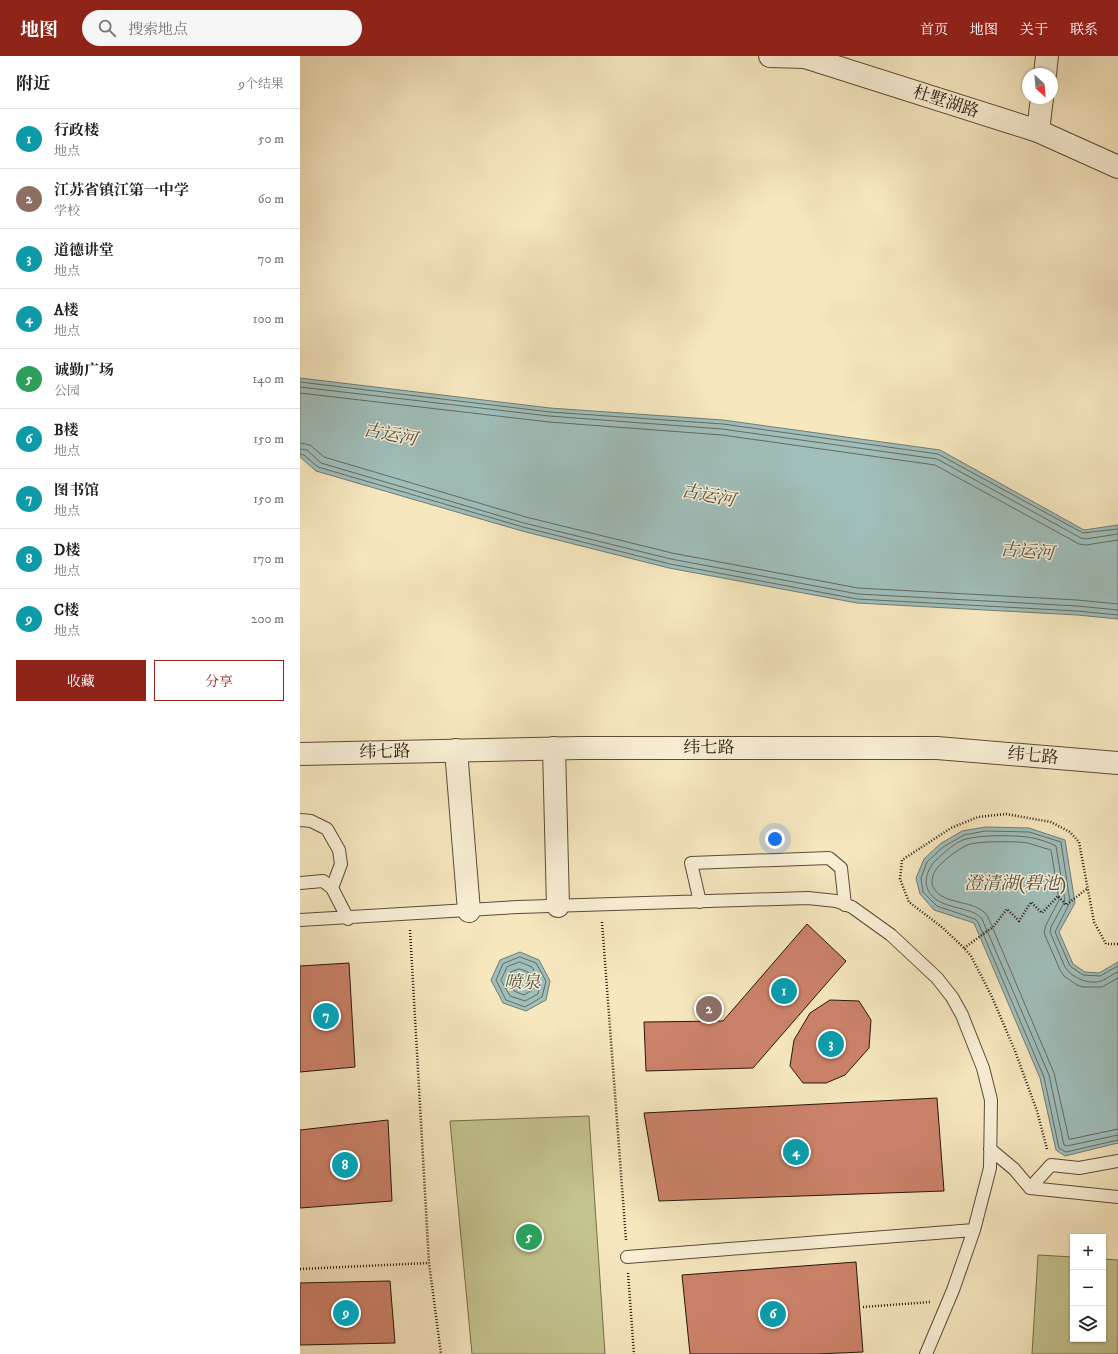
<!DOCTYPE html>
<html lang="zh">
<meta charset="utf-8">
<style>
:root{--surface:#fff;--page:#f6f6f6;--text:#222;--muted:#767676;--line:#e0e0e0;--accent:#8f2418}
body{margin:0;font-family:"IM FELL DW Pica","Noto Serif SC",serif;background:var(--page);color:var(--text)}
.controls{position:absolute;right:12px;bottom:12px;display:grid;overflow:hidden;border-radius:0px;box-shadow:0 1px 3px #0004}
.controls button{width:36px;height:36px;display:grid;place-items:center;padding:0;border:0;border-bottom:1px solid var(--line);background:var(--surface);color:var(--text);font:20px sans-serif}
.compass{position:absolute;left:722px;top:12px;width:36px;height:36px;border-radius:50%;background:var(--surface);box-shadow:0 1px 3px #0004;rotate:154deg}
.you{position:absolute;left:475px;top:783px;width:14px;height:14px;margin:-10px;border:3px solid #fff;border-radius:50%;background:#1a73e8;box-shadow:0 0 0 6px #1a73e833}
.badge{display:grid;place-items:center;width:26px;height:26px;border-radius:50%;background:var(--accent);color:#fff;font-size:13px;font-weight:700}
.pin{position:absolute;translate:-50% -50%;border:2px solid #fff;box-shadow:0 1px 4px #0006}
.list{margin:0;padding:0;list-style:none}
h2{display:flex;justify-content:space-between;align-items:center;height:52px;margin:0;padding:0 16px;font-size:17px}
h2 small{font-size:13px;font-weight:400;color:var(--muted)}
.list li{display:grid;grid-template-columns:26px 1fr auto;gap:12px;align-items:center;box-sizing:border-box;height:60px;padding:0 16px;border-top:1px solid var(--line)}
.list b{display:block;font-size:15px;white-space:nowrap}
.list p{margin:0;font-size:13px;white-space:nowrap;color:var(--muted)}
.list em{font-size:13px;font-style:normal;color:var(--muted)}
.actions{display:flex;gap:8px;padding:12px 16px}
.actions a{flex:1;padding:9px 0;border:1px solid var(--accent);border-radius:0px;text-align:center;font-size:14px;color:var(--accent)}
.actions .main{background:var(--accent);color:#fff}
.icon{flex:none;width:22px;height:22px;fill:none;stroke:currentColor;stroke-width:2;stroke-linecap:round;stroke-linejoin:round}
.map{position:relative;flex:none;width:818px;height:1298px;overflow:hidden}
header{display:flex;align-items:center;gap:24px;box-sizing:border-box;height:56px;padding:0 20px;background:var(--accent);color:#fff}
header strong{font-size:19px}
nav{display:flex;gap:22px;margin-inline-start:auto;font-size:14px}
.search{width:280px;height:36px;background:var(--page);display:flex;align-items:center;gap:10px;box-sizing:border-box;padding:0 14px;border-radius:22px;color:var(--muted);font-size:15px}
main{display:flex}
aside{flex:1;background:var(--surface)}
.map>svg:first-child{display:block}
</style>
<header>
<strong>地图</strong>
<div class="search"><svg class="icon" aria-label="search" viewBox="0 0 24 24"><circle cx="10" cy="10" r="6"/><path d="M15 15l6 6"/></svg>搜索地点</div>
<nav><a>首页</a><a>地图</a><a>关于</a><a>联系</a></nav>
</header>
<main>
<aside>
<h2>附近<small>9个结果</small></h2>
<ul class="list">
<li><span class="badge" style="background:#0f9aa8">1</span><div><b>行政楼</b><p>地点</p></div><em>50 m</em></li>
<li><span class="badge" style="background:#8d6e63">2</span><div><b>江苏省镇江第一中学</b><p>学校</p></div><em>60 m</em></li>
<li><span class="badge" style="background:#0f9aa8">3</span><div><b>道德讲堂</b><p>地点</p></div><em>70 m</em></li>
<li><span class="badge" style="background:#0f9aa8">4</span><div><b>A楼</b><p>地点</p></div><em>100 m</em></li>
<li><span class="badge" style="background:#2e9e5b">5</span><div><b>诚勤广场</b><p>公园</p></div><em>140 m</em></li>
<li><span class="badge" style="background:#0f9aa8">6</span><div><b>B楼</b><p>地点</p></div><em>150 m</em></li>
<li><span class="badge" style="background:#0f9aa8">7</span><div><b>图书馆</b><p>地点</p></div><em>150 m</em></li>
<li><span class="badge" style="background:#0f9aa8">8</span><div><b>D楼</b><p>地点</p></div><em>170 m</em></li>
<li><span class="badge" style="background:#0f9aa8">9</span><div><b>C楼</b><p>地点</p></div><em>200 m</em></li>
</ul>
<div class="actions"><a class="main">收藏</a><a>分享</a></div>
</aside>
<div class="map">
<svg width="818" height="1298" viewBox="0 0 818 1298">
<rect width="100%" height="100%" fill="#f6e7bf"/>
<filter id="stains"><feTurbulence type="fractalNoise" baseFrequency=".005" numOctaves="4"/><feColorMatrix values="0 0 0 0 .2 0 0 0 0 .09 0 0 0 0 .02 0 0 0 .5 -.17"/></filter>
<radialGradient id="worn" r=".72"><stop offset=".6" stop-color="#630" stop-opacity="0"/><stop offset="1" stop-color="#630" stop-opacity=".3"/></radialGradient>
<path fill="#c3c38e" stroke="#766d4c" d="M289,1060L305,1298H172L150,1065Z
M738,1199L773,1201V1283H803V1203L818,1204V1298H732Z"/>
<path fill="#a0beba" stroke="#707b74" d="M0,322L250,352L423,364L640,394L784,474L818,469V563L777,559L557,547L369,512L222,475L16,415L0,401Z
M685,771L729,772L765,784L775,847L759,876L773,908L785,916L799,917L818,906V1087L765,1100L756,1094L740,1022L674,867L634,854L620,838L616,822L624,803L640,788L662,775Z
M220,896L239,904L250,925L246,944L226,955L203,947L191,924L200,904Z"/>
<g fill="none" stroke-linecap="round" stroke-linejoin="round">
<path stroke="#646a62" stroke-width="1" d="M0,326L250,356L423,368L638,398L783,477L818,473
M0,331L249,360L422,373L637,403L781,482L785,483L818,478
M0,337L249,366L422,379L635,409L779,488L786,489L818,484
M0,387L10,389L24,401L226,461L372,497L558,532L777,544L818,548
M0,393L7,394L21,407L224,467L371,503L558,538L777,550L818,554
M0,398L4,399L18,411L223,471L370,508L557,543L777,555L818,559
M220,901L236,907L246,925L242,941L225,951L206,944L196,924L203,908Z
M220,906L232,911L240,926L238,938L225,945L210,940L201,924L207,911Z
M818,910L800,920L783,919L770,910L755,876L770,846L761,786L729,776L685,775L664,779L643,791L627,806L621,822L623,836L637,850L675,863L678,866L744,1021L759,1092L766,1096L818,1084
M220,913L228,916L234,927L232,934L224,939L214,935L208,924L211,916Z
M818,916C812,918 807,923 801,925C789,929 772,922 765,911L750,876L751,871L765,845L756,790C748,786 736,782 727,781C712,779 681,779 666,783C655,786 645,796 636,804C629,811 623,823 628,834C638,855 672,849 682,863L749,1019L764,1089L767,1090L818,1079
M818,922L802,931H783L777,929L764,920L760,914L744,877L746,869L759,844L751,794C743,792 735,789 728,787C716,785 677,785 667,789C657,794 648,801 640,809C634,814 630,824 633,831C643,851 677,842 688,861L754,1017L769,1083H771L818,1073"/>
</g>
<path fill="#cc836a" stroke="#28170a" d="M507,868L546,905L453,1012L346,1015L344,966L423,965Z
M49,907L55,1011L0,1016V910Z
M530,944L559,945L571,964L569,992L545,1019L526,1027H503L490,1010L494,984L510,957Z
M637,1042L644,1135L359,1145L344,1057Z
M88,1064L92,1145L0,1152V1074Z
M556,1206L563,1296L516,1298H390L382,1219Z
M90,1225L95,1287L0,1289V1227Z"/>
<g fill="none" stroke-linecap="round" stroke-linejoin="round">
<g stroke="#5c4b37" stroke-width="14">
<path id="service" d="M0,764L11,765L27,773L39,794L41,808L32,832
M0,827L23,825L32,832L48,863
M400,846L391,807L529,802L541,812L545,849
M0,864L218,851L508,842L536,845L552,851L591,879L637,922L652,941L662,959L683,1012L691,1044L690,1112L674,1174L327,1201
M690,1093L714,1113L730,1132L818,1141
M730,1132L751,1109L779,1112L818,1105
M626,1298L653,1234L674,1174"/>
</g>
<g stroke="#5c4b37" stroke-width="24">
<path id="minor" d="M745,18L747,0
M738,75L742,42
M254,692L258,850
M156,694L169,855"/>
</g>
<g stroke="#5c4b37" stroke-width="24">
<path id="tertiary" d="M470,0L505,1L738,75L818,111
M0,698L280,692H637L818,707"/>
</g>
<path stroke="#28170a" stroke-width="2.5" stroke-dasharray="1 2" stroke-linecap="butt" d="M302,866L326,1184
M110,874L129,1207L141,1298
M664,892L693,871L707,853L719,865L731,846L742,857L758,840L766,849L788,832
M747,1093L737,1055L715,995L692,941L671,900L664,892L643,872L609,846L600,823L602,804L651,772L678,761L706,758L751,766L770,776L779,786L794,866L806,888H818
M0,1213L129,1207
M328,1217L334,1298
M563,1251L630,1246"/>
<use href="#service" stroke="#f9efd5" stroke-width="12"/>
<use href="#minor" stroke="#f9efd5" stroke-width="22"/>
<use href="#tertiary" stroke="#f9efd5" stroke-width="22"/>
</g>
<g text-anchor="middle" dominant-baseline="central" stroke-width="3" stroke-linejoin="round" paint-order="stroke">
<g font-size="17" fill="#28170a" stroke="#f9efd5">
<text transform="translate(646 46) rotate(18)">杜墅湖路</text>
<text x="409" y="692">纬七路</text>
<text transform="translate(85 696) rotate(-1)">纬七路</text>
<text transform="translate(733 700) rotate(5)">纬七路</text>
</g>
<g font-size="18" font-style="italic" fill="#525148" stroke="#f9efd5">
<text transform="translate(90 379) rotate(11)">古运河</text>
<text transform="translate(408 440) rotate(11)">古运河</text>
<text transform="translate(727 496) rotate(5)">古运河</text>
<text x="715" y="828">澄清湖(碧池)</text>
<text x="222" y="927">喷泉</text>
</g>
</g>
<rect width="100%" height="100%" filter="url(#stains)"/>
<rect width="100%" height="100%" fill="url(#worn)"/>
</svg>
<div class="controls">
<button>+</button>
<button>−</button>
<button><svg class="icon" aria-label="layers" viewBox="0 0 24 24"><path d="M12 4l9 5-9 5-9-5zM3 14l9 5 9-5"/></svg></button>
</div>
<svg class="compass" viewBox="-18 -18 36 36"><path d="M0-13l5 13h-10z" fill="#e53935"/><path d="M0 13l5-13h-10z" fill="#767676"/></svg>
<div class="you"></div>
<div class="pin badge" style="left:484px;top:935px;background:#0f9aa8">1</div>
<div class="pin badge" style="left:409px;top:953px;background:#8d6e63">2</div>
<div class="pin badge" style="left:531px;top:988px;background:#0f9aa8">3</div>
<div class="pin badge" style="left:496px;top:1096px;background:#0f9aa8">4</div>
<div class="pin badge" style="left:229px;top:1181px;background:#2e9e5b">5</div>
<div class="pin badge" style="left:473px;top:1258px;background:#0f9aa8">6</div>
<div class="pin badge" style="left:26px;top:960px;background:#0f9aa8">7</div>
<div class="pin badge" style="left:45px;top:1109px;background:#0f9aa8">8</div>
<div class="pin badge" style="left:46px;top:1257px;background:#0f9aa8">9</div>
</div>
</main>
